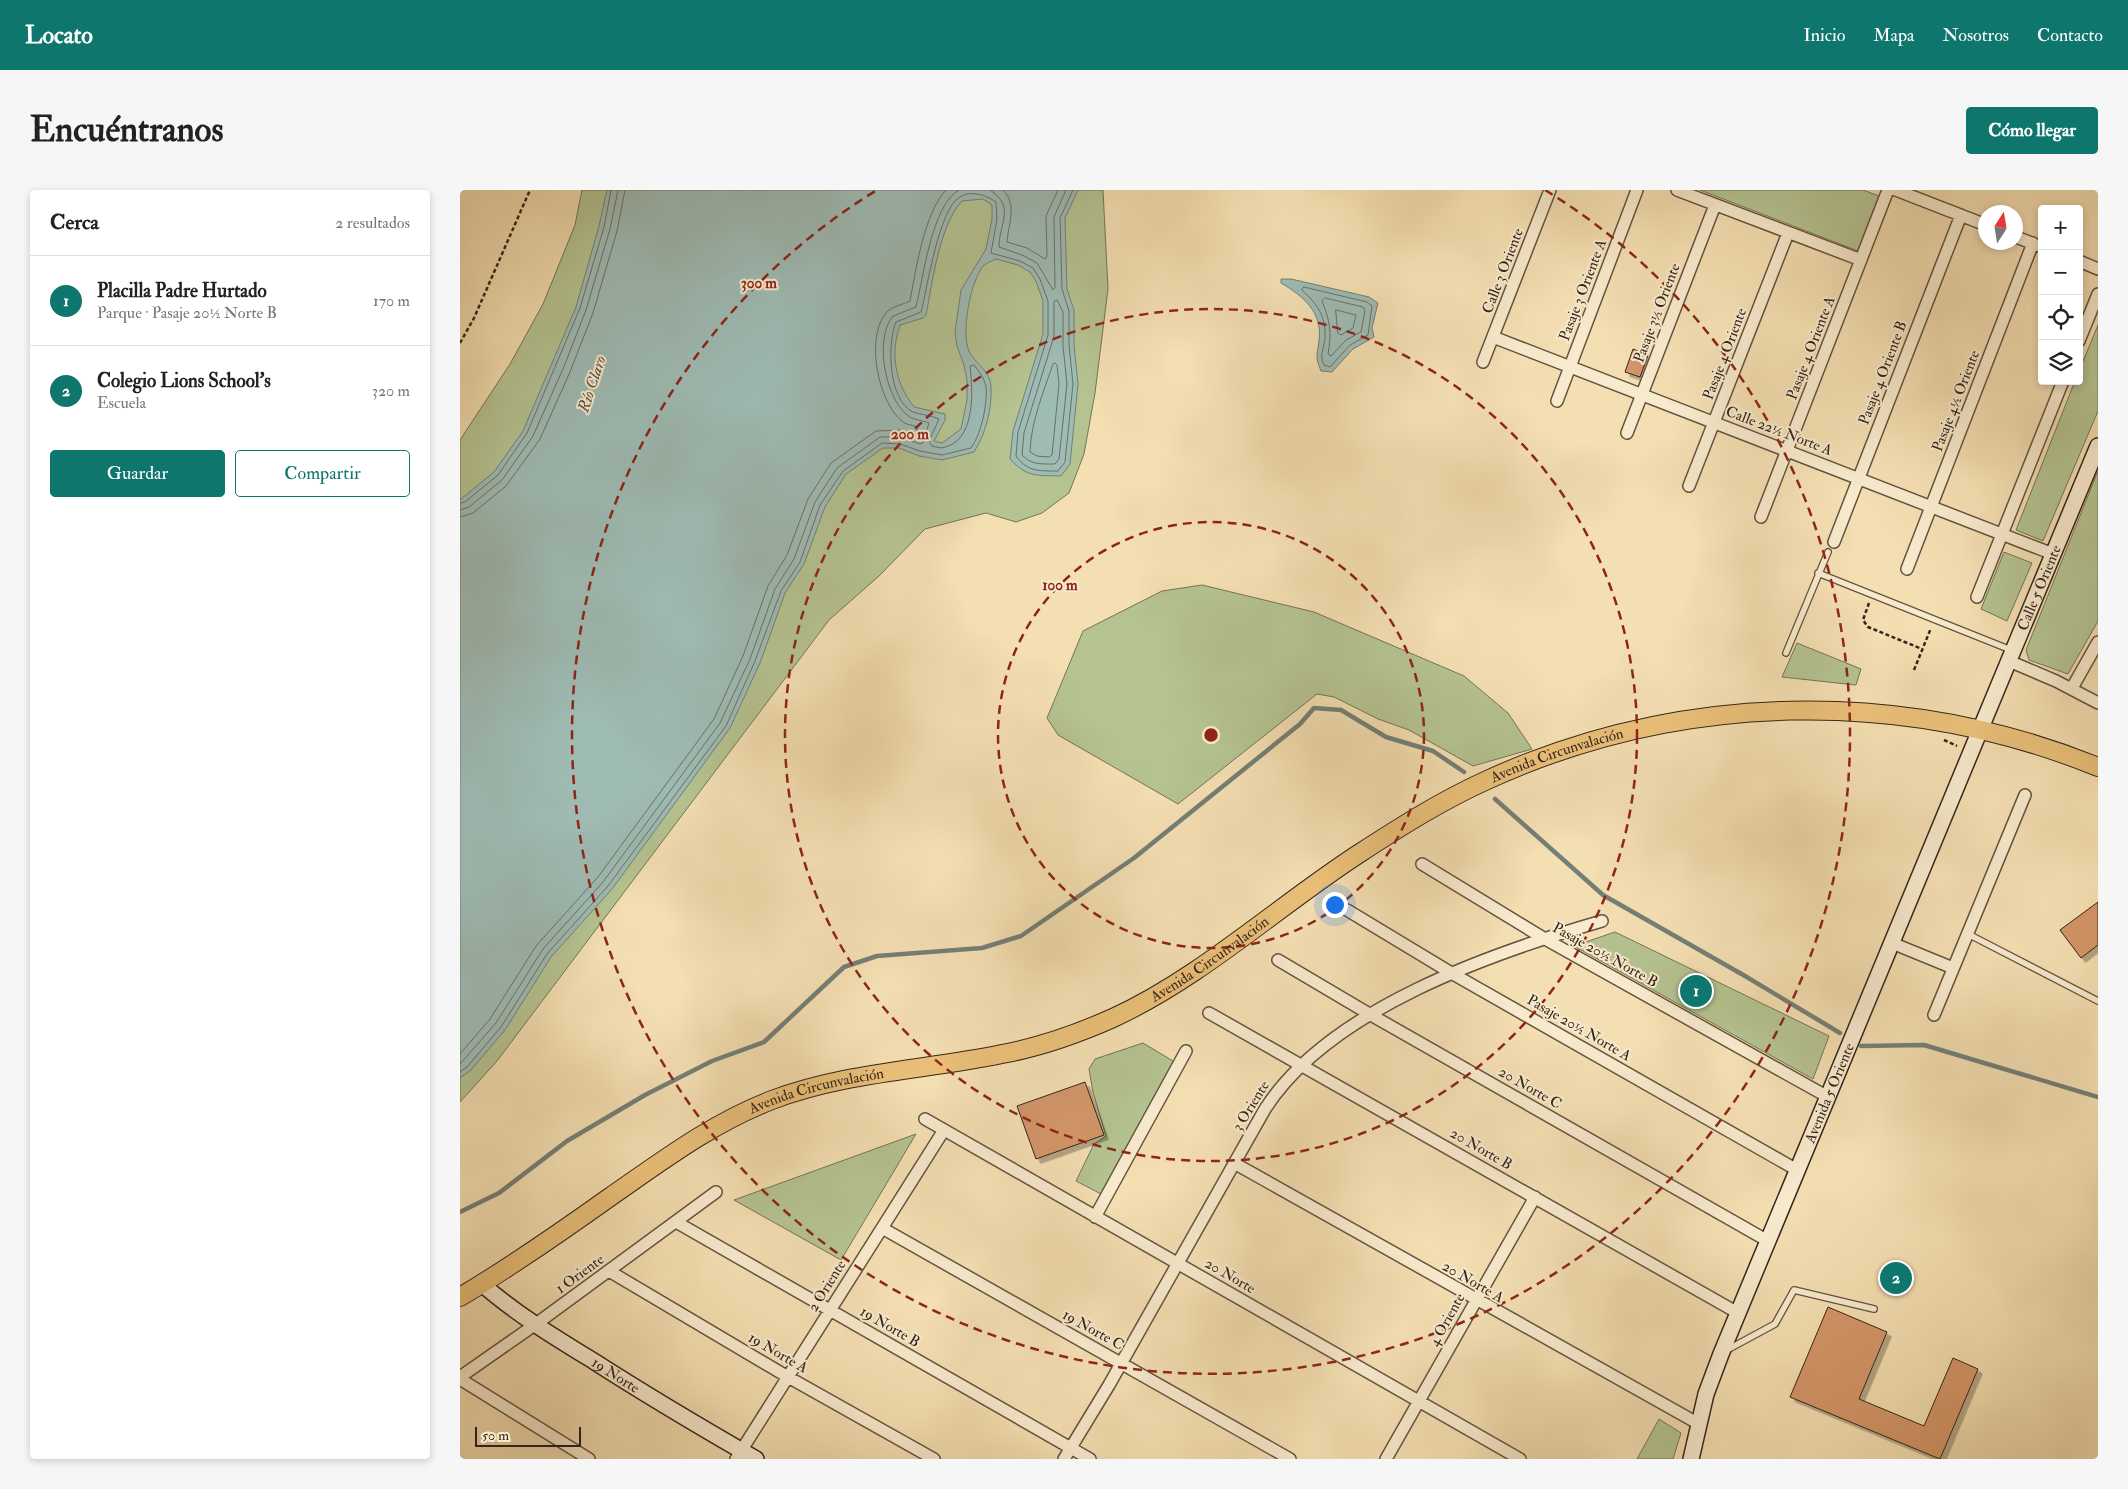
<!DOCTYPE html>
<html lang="es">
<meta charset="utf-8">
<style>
:root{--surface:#fff;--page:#f6f6f6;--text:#222;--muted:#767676;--line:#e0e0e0;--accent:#0f766e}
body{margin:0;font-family:"IM FELL Double Pica",serif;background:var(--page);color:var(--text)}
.controls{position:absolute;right:15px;top:15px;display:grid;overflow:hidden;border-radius:5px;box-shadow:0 2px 8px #0003}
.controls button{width:45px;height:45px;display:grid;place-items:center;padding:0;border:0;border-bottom:1px solid var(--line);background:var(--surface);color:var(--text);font:25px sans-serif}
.compass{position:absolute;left:1518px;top:15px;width:45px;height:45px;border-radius:50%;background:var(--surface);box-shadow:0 2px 8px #0003;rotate:12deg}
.scale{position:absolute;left:15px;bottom:12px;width:106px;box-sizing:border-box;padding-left:5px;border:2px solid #35241b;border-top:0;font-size:14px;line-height:18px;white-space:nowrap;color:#35241b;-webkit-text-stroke:4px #f8eacd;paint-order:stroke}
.you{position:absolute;left:874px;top:714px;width:18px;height:18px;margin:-12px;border:4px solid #fff;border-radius:50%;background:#1a73e8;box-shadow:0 0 0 8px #1a73e833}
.badge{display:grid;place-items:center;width:32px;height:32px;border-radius:50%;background:var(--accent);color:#fff;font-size:16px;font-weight:700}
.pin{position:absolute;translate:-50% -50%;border:2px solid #fff;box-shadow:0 1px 5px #0006}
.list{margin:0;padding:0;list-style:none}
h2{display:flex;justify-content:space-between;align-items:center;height:65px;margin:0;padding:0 20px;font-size:21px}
h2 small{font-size:16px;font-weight:400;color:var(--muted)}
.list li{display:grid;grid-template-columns:32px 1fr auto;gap:15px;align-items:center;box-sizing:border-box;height:90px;padding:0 20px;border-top:1px solid var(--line)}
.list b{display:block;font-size:19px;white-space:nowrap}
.list p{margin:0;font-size:16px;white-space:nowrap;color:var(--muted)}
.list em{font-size:16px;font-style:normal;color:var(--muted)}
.actions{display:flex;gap:10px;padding:15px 20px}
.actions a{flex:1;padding:11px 0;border:1px solid var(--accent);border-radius:5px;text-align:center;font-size:18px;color:var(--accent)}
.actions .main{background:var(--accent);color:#fff}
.icon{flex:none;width:28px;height:28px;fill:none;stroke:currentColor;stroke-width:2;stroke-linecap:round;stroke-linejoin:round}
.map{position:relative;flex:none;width:1638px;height:1269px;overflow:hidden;border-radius:5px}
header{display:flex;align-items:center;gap:30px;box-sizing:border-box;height:70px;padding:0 25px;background:var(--accent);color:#fff}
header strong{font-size:24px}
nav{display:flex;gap:28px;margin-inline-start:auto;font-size:18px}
.intro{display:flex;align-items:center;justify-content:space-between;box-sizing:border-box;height:120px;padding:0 30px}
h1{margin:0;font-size:35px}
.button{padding:12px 22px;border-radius:5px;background:var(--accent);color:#fff;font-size:18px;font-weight:700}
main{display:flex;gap:30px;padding:0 30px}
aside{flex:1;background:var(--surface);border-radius:5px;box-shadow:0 2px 8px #0003}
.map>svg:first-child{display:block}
</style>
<header>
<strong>Locato</strong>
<nav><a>Inicio</a><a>Mapa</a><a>Nosotros</a><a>Contacto</a></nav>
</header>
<div class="intro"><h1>Encuéntranos</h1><a class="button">Cómo llegar</a></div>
<main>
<aside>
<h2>Cerca<small>2 resultados</small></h2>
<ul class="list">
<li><span class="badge">1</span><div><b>Placilla Padre Hurtado</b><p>Parque · Pasaje 20½ Norte B</p></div><em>170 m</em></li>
<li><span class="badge">2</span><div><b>Colegio Lions School's</b><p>Escuela</p></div><em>320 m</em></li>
</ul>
<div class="actions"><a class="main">Guardar</a><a>Compartir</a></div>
</aside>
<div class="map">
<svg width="1638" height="1269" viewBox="0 0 1638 1269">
<defs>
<filter id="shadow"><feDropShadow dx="4.5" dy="4.5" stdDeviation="0" flood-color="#0004"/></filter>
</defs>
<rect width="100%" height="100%" fill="#f4dfb2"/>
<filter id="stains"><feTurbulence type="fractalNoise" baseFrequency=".004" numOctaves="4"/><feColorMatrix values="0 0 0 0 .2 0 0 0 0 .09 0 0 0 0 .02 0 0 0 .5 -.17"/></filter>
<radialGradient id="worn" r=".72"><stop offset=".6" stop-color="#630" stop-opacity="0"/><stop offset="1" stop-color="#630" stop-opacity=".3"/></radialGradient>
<path fill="#b5c391" stroke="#757456" d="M122,0H643L648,99L635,203L624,264L609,303L582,323L556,332L526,323L465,339L419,386L369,430L37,871L0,912V250L50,174L83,114L115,35Z
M1240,0H1403L1419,6L1398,61Z
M1638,135V221L1583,351L1556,340L1615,191H1619V181Z
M1638,281V431L1608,484L1569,470L1566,460Z
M1544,362L1572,373L1547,431L1521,419Z
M742,395L854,422L1004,486L1048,523L1072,559L1013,576L949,540L918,529L874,507L857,504L718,614L598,545L587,528L623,441L702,401Z
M1337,453L1401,479L1396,495L1322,487Z
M1155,742L1369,846L1353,889L1114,756Z
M683,853L718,874L641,1004L616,991L634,954L646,946L633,902L629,879L635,869Z
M456,944L381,1070L274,1010Z
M1199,1229L1221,1243L1213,1269H1177Z"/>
<path fill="#9ebbb4" stroke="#747f77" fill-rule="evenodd" d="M147,0H618L605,28L607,99L614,120V155L618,194L610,274L601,286C576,285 568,288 550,269L553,241L583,144V111L576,91L570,82L558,75L536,69C532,71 526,73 523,76C510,93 501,142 509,161C515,174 530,180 531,196C532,219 526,243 514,262L482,270L459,266L439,258H423L386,284L365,317L344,374L325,403L300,473L270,538L152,699L91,767L45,840L11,880L0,888V310L34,282L63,241L116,117L139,36ZM523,9L532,15V29L526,59L501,100L495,142L497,156L504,175L507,189V210L501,239L482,253L474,251L485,230V224L454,217C435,193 430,163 440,135L463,128L466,125C472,94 480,33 502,11Z
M821,89H831L909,107L918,113L912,138L914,147L893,159L872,182L861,181C855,167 857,165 859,151C863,122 843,106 821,93Z"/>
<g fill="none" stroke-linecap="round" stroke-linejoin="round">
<path stroke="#6a7068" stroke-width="1" d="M530,0C556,17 539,33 539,57L562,65L577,73L593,100L595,98L594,27L606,0
M543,0C558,14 548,35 547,52L567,58L585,69L587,66L586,26L598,0
M844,97L907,112L912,116L908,145L890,155L870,177L864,175C859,165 864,159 865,149C866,126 858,115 842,100Z
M865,108L903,117L905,120L901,142L886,150L871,166L868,164C872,142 870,131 862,111Z
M597,110L603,122V156L607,194L599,269L595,274C582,274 571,275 562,265L564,243L594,146V112Z
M876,120L896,125L893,138L881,145L878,143Z
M595,173L597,175L599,194L592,265L589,267L577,266L570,262C571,232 583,203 593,174Z
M0,313L5,312L38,285L67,243L120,118L144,37L151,0
M0,320L9,317L42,290L73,246L103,179L126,120L150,39L158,0
M0,327L13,323L46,296L80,249L110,182L133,123L157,41L165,0
M0,864L30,829L76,756L138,687L254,529L283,466L308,396L327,365L348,309L371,273L416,241L440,240L454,244L457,243V237C453,235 447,235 443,232C418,213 405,148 426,123C432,116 442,115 450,111C456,80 464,23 486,0
M0,874L36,833L83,759L143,692L260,533L290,469L315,399L334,369L355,312L377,278L420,247H441L460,254L463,253L469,233C462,230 452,230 447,225C425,207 414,148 433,126L456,117C463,89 472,14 499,0
M0,882L7,877L41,837L87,764L148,696L266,536L295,471L321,401L340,372L360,315L383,281L422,253L440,254L460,261L482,265L511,258C521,245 528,213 526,196C524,188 519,181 514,175L510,176C513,202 516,253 481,258L472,256L469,251L479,229C471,225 461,225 453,222C428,210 427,153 436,132L461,122C467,99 479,18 500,7C511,0 526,5 536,12L537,29L531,63L560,71L573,78L580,89L588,111V145L558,242L556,266C567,282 581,281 598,281L605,272L613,194L609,155V121L602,99L600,28L613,0"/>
<path stroke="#747f77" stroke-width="4.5" d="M1035,609L1143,705L1285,786L1380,843
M1401,856L1464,855L1638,907
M0,1022L39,1003L107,951L185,905L252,871L304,852L384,777L417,766L522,758L561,746L674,668L840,534L854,518L881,520L926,547L973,561L1004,582"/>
</g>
<path fill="#d39669" stroke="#35241b" filter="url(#shadow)" d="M1173,159L1188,165L1180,187L1165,182Z
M1638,712V755L1621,768L1600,740Z
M625,892L644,945L576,969L557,916Z
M1368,1117L1427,1142L1399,1209L1464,1236L1493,1168L1518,1179L1480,1269L1330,1207Z"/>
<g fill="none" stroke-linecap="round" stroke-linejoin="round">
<g stroke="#655341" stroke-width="8">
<path id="lane" d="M1358,383L1551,460
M1326,463L1368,362
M1508,744L1638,811
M1265,1161L1315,1134L1334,1100L1414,1119"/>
</g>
<g stroke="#655341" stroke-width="14">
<path id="street" d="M1217,0L1401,70
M1436,0L1526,35
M1556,47L1582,57
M1619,71L1638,79
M1033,147L1593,364
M1619,151L1638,104
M1023,172L1090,0
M1097,211L1177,0
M1167,243L1255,15
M1229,296L1328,43
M1301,327L1428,0
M1374,352L1501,25
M1447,379L1573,53
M1517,407L1603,191
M1549,471L1596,491L1638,513
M1612,498L1638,452
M962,674L1085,749L1368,907
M887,720L993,784L1337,980
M1432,753L1493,778
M818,770L911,825L1308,1051
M749,823L1278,1123
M1474,825L1565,605
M465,929L1060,1269
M774,973L1239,1234
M635,1027L726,861
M216,1032L630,1269
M422,1038L830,1269
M149,1081L328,1187L474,1269
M0,1187L76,1134L256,1002
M0,1189L129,1269
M276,1269L484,940
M604,1269L649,1195L805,919C869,819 1032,763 1142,731
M926,1269L1075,1007"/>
</g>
<g stroke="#35241b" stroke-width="18">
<g id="secondary">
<path id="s1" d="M22,1094C56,1124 96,1148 135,1172C188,1206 242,1238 296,1269"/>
<path id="s2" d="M1231,1269L1246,1204L1261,1164L1638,256"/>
</g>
</g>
<g stroke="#35241b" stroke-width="20">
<g id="primary">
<path id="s3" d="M0,1107C52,1076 101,1042 150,1007C202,971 252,933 312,910C386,882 465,880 542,864C580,857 617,844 653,828C742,787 818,716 900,663C940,637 981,611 1025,591C1218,502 1441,497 1638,577"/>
</g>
</g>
<path stroke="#35241b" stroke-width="2.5" stroke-dasharray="4 2.5" stroke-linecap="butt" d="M0,153L14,128L70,0
M1409,413L1403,430L1408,437L1462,459
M1454,480L1471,438
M1484,550L1497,556"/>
<use href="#lane" stroke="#f8eacd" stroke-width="5.5"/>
<use href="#street" stroke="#f8eacd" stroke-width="11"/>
<use href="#secondary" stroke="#f8eacd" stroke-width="15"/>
<use href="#primary" stroke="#eac079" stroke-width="18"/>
</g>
<g fill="none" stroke="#8f2418" stroke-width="2.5" stroke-dasharray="9 6">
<circle cx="751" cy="545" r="213"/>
<circle cx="751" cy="545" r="426"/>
<path d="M1085 0A639 639 0 1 1 417 0"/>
</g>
<g text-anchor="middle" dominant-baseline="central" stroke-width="4" stroke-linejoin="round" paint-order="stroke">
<g font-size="15" fill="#35241b" stroke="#f8eacd">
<text transform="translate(1043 81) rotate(-69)">Calle 3 Oriente</text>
<text transform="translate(1123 100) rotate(-69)">Pasaje 3 Oriente A</text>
<text transform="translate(1197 123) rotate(-69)">Pasaje 3½ Oriente</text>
<text transform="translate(1351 158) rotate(-69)">Pasaje 4 Oriente A</text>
<text transform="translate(1265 164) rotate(-69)">Pasaje 4 Oriente</text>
<text transform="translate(1423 183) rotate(-69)">Pasaje 4 Oriente B</text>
<text transform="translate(1496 211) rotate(-69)">Pasaje 4½ Oriente</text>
<text transform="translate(1319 241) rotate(21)">Calle 22½ Norte A</text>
<text stroke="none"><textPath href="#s2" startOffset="939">Calle 5 Oriente</textPath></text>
<text stroke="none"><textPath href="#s3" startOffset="1240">Avenida Circunvalación</textPath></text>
<text transform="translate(1145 765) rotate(29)">Pasaje 20½ Norte B</text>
<text stroke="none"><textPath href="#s3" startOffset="835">Avenida Circunvalación</textPath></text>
<text transform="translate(1119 838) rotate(30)">Pasaje 20½ Norte A</text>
<text transform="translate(1070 898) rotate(30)">20 Norte C</text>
<text stroke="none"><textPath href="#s3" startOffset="415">Avenida Circunvalación</textPath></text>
<text stroke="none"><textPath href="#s2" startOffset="392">Avenida 5 Oriente</textPath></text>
<text transform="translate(791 916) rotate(-58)">3 Oriente</text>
<text transform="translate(1021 959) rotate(30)">20 Norte B</text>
<text transform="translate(120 1084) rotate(-36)">1 Oriente</text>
<text transform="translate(770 1086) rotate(30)">20 Norte</text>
<text transform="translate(1013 1092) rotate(30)">20 Norte A</text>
<text transform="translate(367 1096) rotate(-58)">2 Oriente</text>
<text transform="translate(987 1130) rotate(-61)">4 Oriente</text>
<text transform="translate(430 1137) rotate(30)">19 Norte B</text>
<text transform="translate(633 1140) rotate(29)">19 Norte C</text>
<text transform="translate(318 1163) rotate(30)">19 Norte A</text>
<text stroke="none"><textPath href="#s1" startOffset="162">19 Norte</textPath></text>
</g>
<g font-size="16" font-style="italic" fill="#545149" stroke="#f8eacd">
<text transform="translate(132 194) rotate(-72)">Río Claro</text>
</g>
</g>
<circle cx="751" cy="545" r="8" fill="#8f2418" stroke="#f8eacd" stroke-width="2.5"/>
<g font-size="15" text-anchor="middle" font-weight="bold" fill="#8f2418" stroke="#f8eacd" stroke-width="4" stroke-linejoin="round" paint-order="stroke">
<text x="299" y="98">300 m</text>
<text x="450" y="249">200 m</text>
<text x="600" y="400">100 m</text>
</g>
<rect width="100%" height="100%" filter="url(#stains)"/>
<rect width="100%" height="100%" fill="url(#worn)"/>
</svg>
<div class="controls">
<button>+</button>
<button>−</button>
<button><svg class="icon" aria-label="locate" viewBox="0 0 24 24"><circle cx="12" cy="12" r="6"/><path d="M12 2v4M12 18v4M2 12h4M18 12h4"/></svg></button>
<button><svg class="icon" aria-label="layers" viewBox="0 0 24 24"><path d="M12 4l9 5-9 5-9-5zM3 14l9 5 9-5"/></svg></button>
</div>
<svg class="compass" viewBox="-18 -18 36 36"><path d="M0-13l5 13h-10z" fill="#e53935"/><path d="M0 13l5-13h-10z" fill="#767676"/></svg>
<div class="scale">50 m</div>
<div class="you"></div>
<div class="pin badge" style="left:1236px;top:801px">1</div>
<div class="pin badge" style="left:1436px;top:1088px">2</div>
</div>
</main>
